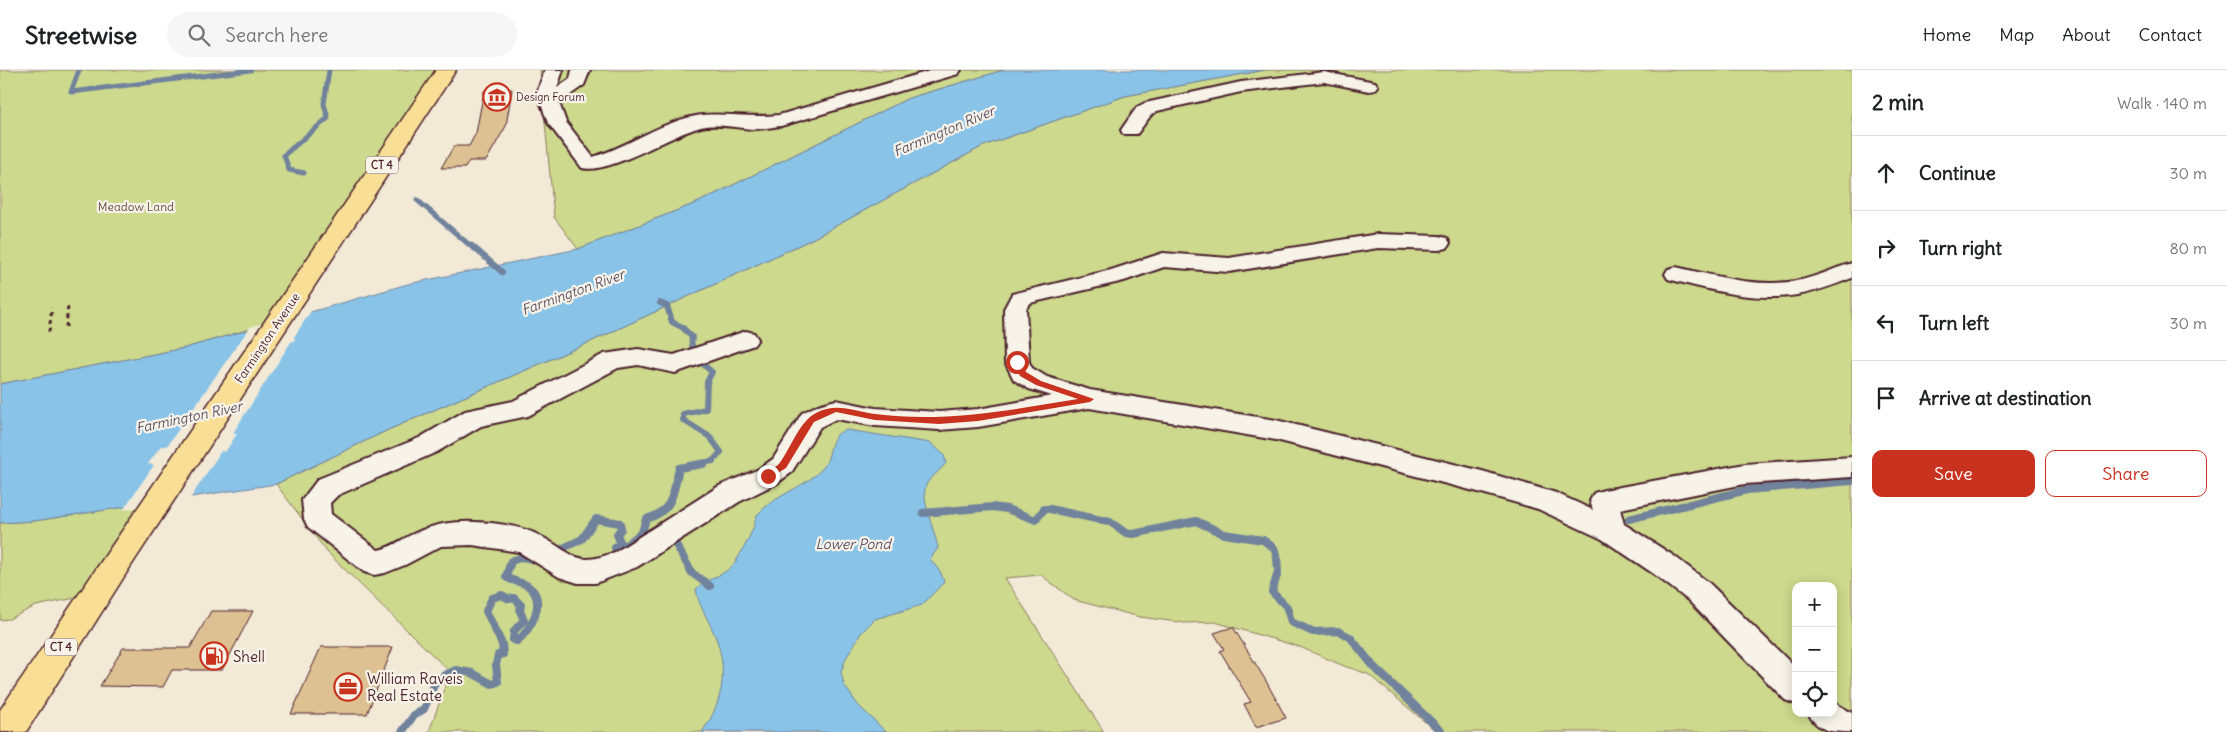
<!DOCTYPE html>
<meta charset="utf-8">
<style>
:root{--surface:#fff;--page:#f6f6f6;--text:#202124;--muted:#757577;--line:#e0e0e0;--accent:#c8321e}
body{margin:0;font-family:Delius,sans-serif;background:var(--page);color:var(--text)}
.controls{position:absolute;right:15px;bottom:15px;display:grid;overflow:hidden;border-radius:10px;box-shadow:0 2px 12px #0003}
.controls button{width:45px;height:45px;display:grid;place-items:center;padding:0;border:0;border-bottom:1px solid var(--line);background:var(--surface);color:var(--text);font:25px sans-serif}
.stop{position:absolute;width:15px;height:15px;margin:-11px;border:4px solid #c8321e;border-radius:50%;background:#fff}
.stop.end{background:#c8321e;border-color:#fff;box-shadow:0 1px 5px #0008}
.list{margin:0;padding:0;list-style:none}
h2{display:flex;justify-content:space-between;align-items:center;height:65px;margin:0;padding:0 20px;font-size:21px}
h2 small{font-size:16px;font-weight:400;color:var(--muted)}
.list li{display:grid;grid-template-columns:32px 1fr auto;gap:15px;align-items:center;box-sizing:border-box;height:75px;padding:0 20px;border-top:1px solid var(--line)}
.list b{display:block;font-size:19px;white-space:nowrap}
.list em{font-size:16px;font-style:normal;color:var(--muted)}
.actions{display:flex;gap:10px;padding:15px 20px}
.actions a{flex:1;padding:11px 0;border:1px solid var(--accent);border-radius:10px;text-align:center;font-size:18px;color:var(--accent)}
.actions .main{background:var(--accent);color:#fff}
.icon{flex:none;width:28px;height:28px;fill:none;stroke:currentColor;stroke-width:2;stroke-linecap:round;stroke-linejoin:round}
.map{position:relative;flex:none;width:1852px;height:662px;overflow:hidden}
header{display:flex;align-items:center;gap:30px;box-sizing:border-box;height:70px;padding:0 25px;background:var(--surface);border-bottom:1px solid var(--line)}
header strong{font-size:24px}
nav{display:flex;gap:28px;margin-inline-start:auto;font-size:18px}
.search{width:350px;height:45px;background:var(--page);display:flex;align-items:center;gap:12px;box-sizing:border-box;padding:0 18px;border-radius:28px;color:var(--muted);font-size:19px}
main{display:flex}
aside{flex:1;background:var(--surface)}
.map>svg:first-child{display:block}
</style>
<header>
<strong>Streetwise</strong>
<div class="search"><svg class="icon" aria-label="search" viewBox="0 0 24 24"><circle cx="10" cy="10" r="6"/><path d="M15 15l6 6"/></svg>Search here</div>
<nav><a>Home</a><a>Map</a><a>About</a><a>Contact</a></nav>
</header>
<main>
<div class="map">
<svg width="1852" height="662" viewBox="0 0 1852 662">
<rect width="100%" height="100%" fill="#f2e9d7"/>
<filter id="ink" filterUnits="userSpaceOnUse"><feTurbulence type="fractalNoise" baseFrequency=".02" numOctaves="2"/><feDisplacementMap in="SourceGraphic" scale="10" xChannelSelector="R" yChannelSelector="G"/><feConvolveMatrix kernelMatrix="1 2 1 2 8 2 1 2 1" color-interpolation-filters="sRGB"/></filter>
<g filter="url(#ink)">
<path fill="#cdd98d" stroke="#8c7c5c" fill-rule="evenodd" d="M0,0H446L278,251L185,278L0,314Z
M540,0H1004L909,28L699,132L578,179L554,147Z
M1265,0H1852V662H1437L1368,604L1344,596L1300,577L1215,552L1185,553L1140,547L1074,530L1041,505L1005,508L1104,662H429L450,602L327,482L276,414L388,360L588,273L810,170L983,76L1125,26ZM1796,516H1833V643H1796Z
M157,432L95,524L36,536L9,549L0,550V453L34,451Z"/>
<path fill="#89c4e8" stroke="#70829c" d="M1004,0H1265L1125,26L983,76L810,170L588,273L388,360L276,414L34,451L0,453V314L185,278L408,214L578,179L699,132L909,28Z
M847,360L931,373L944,385L946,393C940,401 932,406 927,413C919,426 935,461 938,478L930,489L941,503L944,512L922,535L875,549L861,563L846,588L841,602L844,615L858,635L886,662H702C725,631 729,593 712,559C706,545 698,534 696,519C709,506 726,507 736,491C742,482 748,470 752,461C755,455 754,448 759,443C777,424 804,418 822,399C834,386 826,364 847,360Z"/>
<path fill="#f2e9d7" d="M313,238L294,267L295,270L291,272L233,363L237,364L225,382L221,381L190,429L123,440L154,395L148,394L161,376H167L250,257Z"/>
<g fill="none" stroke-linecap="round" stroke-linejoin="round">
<path stroke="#70829c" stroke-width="5" d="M79,0L71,22L251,0
M304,103L289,100L284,85L328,48L324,34L329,0
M417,130L473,178"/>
<path stroke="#70829c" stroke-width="6" d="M472,176L502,202
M660,233L667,236L672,252L682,257L692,267C689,281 702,294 712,302L707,312L706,339L683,344V350L710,367L721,382L713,391L689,395"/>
<path stroke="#70829c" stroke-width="8" d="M923,443L992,437L1007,439L1036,450L1044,439H1050L1110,452L1126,463L1133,464L1196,451L1224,464L1263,470L1274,478L1277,487L1278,502L1272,522L1287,537L1291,552L1313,562L1338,561L1350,567L1374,597L1442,662
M1629,449L1747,420L1852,411
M673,469L692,503L710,516
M555,482L582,469L596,449L620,453L621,459L617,464L620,472L615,478L621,479L642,462L646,449C674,441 673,423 679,398L703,394
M402,662L414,645L424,639L434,615L443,606L456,600L472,603L492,614L498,612L496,595L498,585L503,584L502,574L486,541L492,528L502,525L509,529L514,528L521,535L520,541L524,550L514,561L513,570L517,571C531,560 548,530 528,516C521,511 513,512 506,507L511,491L523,487L534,490"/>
</g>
<path fill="#ddc192" stroke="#4a1f2b" d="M512,19L506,56L486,91H469L465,98H441L454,76H469L476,63L484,21Z
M211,541H253L222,600H172L163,617L100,616L123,578H190Z
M1233,557L1266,611L1286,648L1256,657L1244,634L1251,632L1220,581L1224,579L1214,563Z
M321,577H393L367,644H291Z"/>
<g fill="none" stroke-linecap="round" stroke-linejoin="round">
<g stroke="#4a1f2b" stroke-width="4">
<path id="minor" d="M545,0H563L557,18L570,9L572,0H590L584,15L559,33L566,52L593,87C630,76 663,50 702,45C728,43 753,48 779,45L933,0H961L958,4L781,56C772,57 763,59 754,59C738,58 717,53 701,57C669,65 610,105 582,98L548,53L537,23Z
M1324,2L1375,12L1378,16L1375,20L1369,21L1324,12L1241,22L1157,41L1151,45L1137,64H1123L1121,60L1137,37L1145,33L1241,12Z
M1378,164L1439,166L1447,168L1450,173L1447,178L1439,180L1378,178L1229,202L1164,197L1124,211L1034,232L1029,234L1026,239L1029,292L1032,298L1047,307L1090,320L1276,350L1482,401L1556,423L1593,440L1590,431L1594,423L1604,420L1745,394L1852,387V407L1745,414L1620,439L1624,454L1674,486L1709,513L1796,598V634L1785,630L1689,531L1654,504L1602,469L1538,439L1482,423L1276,370L1089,338L978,357L939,360L875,356L836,349L820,357L791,403L777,413L739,432L637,497L596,513H578L559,507L519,482L472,475L441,476L405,495L385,503L374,505L364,502L308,457L304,449L302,430L318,409L419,368L465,341L513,331L604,284L638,279L674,285L746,261L754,263L758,269L754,275L675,303L638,295L618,298L528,346L481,356L437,382L338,425L330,433L331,444L378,480C391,478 402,469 413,464C441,450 469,450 499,454C513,456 528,459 540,466C574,483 575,499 617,481L719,416L759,399L773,389L802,343L818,335L836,330L875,338L939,342L978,339L1052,326L1029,319L1014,310L1005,292L1004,239L1012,224L1111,200L1163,183L1229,188Z
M1852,193V208C1834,215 1816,222 1797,225C1754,232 1709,220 1668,209L1665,204L1668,199L1676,197C1717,206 1759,219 1801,210C1819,206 1835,198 1852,193Z
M1833,632L1852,643V662C1831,662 1818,662 1808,643H1833Z"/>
</g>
<g stroke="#4a1f2b" stroke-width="3">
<path id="major" d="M436,0H456L127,502L26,662H0V640Z"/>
</g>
<path stroke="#4a1f2b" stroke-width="3" stroke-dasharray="4 4" stroke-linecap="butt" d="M66,257L68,235
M49,262L52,238"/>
<use href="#minor" fill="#f7f3e8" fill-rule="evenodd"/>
<use href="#major" fill="#f9df96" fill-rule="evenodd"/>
</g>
</g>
<path fill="#c8321e" d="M1017,289L1020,290L1026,302L1041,311L1094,329L1090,332L978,351L939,354L875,350L836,342L814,352L786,398L768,409L764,406C768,400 777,398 781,391C791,377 800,351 816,343C836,332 854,341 875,344C944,353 1010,340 1078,329L1036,315L1020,306L1013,292Z"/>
<defs>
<g id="museum-ring" transform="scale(1.4375)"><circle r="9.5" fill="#f7f3e8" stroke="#c8321e" stroke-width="1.5"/><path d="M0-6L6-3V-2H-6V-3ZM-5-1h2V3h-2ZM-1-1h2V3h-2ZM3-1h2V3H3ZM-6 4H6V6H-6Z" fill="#c8321e"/></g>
<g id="fuel-ring" transform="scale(1.4375)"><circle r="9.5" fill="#f7f3e8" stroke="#c8321e" stroke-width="1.5"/><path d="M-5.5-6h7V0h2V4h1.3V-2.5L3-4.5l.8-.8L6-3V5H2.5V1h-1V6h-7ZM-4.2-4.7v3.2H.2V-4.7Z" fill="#c8321e"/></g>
<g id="office-ring" transform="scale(1.4375)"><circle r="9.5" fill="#f7f3e8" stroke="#c8321e" stroke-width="1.5"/><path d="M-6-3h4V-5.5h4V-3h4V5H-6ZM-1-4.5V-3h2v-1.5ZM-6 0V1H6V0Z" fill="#c8321e"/></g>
</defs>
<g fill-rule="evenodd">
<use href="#museum-ring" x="497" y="27"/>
<use href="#fuel-ring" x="214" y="586"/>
<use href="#office-ring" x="348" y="617"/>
</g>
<g text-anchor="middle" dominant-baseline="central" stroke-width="4.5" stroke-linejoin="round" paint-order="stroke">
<g font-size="11" fill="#4a1f2b" stroke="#f7f3e8" text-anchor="start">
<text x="516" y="27">Design Forum</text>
</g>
<g fill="#f7f3e8" stroke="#7e5f64" stroke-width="1">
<rect x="366" y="86.5" width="32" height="17" rx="4"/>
<rect x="45" y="568.5" width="32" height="17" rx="4"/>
</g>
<g font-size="11" font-weight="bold" fill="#4a1f2b">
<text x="382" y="95">CT 4</text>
<text x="61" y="577">CT 4</text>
</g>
<g font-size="12" fill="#6b4e44" stroke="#f7f3e8">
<text x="136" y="136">Meadow Land</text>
</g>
<g font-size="12" fill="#4a1f2b" stroke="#f7f3e8">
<text transform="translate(267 268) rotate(-56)">Farmington Avenue</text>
</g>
<g font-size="14" font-style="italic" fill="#5d5164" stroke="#f7f3e8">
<text transform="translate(944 61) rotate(-23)">Farmington River</text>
<text transform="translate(573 222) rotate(-20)">Farmington River</text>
<text transform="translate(189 347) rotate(-12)">Farmington River</text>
<text x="853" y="474">Lower Pond</text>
</g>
<g font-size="15" fill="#4a1f2b" stroke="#f7f3e8" text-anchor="start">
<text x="233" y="586">Shell</text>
<text x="367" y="608">William Raveis<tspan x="367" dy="17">Real Estate</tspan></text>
</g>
</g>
</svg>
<div class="controls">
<button>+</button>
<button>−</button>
<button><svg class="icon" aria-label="locate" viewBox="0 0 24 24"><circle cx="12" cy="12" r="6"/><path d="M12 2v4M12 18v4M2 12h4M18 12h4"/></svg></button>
</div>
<div class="stop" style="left:1017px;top:292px"></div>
<div class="stop end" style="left:768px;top:406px"></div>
</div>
<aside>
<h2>2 min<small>Walk · 140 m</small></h2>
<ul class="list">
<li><svg class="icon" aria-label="ahead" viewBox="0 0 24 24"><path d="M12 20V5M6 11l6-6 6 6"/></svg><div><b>Continue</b></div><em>30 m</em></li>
<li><svg class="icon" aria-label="right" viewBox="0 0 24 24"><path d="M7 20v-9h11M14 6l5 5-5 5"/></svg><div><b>Turn right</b></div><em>80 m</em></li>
<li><svg class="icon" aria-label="left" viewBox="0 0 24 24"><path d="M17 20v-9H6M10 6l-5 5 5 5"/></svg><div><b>Turn left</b></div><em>30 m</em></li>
<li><svg class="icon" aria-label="arrive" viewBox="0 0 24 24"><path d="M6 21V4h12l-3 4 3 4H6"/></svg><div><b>Arrive at destination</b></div></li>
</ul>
<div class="actions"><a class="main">Save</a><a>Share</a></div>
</aside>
</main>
